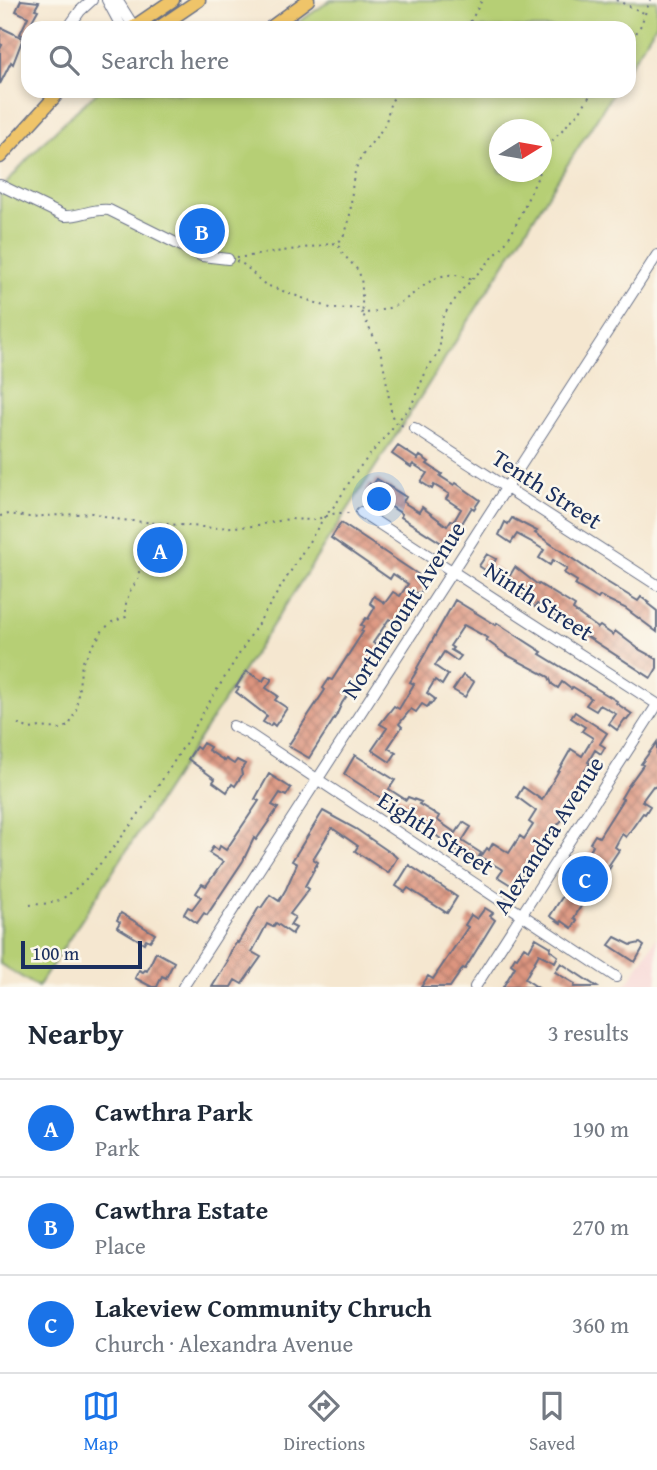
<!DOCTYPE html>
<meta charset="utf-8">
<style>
:root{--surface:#fff;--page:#f6f6f7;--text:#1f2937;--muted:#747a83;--line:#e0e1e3;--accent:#1a73e8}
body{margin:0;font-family:"Gentium Book Plus",serif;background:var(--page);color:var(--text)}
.compass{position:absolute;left:489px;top:119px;width:63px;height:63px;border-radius:50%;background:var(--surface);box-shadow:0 4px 10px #0003;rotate:79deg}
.scale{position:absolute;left:21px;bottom:18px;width:121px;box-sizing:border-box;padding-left:7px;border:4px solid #1b2f5e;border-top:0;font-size:19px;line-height:24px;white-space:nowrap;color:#1b2f5e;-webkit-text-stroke:5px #fbf7ec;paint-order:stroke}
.you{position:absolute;left:380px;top:500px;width:24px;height:24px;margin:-18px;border:5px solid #fff;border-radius:50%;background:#1a73e8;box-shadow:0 0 0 10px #1a73e833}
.badge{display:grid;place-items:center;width:46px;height:46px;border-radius:50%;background:var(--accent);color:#fff;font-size:23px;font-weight:700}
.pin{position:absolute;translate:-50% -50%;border:4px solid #fff;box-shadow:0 2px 7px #0006}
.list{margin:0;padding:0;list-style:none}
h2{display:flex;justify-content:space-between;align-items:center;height:91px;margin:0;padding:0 28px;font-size:30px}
h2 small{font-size:23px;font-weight:400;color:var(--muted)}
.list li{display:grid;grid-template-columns:46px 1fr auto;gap:21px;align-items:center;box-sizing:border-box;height:98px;padding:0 28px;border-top:2px solid var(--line)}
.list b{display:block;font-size:26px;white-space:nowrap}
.list p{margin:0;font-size:23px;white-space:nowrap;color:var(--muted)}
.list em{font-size:23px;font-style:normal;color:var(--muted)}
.icon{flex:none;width:38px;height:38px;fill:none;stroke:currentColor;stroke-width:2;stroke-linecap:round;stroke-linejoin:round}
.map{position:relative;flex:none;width:657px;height:987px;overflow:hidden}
.search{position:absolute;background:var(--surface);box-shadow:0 4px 10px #0003;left:21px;right:21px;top:21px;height:77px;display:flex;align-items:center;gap:18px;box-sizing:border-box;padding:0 24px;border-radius:21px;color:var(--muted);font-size:26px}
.sheet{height:385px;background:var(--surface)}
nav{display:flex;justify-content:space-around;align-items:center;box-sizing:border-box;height:98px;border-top:2px solid var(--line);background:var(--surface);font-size:19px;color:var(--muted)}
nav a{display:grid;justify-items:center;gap:4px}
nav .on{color:var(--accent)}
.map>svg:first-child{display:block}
</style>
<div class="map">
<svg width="657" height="987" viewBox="0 0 657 987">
<defs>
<pattern id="building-cross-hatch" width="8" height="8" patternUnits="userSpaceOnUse" patternTransform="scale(1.75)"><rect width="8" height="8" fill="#dd957f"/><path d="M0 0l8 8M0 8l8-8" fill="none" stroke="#b27a6b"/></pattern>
</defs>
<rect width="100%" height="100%" fill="#fbf7ec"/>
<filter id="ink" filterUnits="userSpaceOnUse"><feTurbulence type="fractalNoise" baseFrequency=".0143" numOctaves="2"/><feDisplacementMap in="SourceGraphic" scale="14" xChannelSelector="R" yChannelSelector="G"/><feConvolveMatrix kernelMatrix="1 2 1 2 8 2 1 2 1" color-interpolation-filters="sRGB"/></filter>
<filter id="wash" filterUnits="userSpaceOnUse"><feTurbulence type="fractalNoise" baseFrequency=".00686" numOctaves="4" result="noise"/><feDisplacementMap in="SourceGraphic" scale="28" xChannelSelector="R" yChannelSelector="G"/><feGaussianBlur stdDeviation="1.57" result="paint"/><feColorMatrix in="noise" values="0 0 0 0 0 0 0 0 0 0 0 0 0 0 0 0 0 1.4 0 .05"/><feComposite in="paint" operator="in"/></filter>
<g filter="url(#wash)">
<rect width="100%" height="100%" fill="#f5e7d0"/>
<path fill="#f7cfd1" d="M657,937V987H624L631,978Z"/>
<path fill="#b6cf75" stroke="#687f6a" stroke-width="2" fill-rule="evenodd" d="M331,0H657V23L629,67V28H290Z
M99,91H163L181,94L195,91H614L409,415L38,987L0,964V191C30,154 62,122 99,91ZM500,130H542V172H500Z"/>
<g id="blocks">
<path fill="url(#building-cross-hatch)" d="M21,0L39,2L35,9L38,10L28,28V38L20,34L28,17L16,11Z
M2,28L23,38L13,64L11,62L0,84V49L2,45L0,44V31Z
M196,225L226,238L221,248L209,243L204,249L188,241Z
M398,446L418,459L420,456L429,462L427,464L442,474L440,476L454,485L456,483L480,500L474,509L472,507L461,525L464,527L451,549L401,517L402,514L387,504L365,491L370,484L372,486L377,479L406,497L403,502L419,512L422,507L447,526L451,520L454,521L461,509L446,499L449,494L434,485L432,489L421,482L427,473L413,464L411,467L392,454Z
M512,518L537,531L535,533L602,579L638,601L641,597L649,603L648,604L657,611V632L625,608L600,596L598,599L575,585L577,581L564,573L567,569L553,560L550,565L539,558L544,550L530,541L517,534L511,543L499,535L505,522L508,524Z
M341,523L428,581L421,592L416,593L397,624L389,619L373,643L380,648L342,703L336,716L309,758L288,746L325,690L323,688L329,679L332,680L363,632L361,631L364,626L361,625L366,618L368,619L375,607L370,603L374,596L385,603L393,592L400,596L408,584L393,574L390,579L331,538Z
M487,554L496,559L492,566L509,577L515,567L538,585L539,584L575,606L573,610L598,628L600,626L613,635L615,631L640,650L657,659V668L651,678L537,604L535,607L528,602L530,599L490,576L491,574L479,566Z
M455,600L496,625L497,623L542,652L540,654L617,701L616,703L632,714L627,720L625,719L617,730L609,724L616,714L600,705L596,711L586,705L591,698L573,687L571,689L562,682L558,688L552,684L549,677L505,654L486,640L488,638L464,625L450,646L453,648L451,650L461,656L457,661L444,652L435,666L448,675L442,685L435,680L427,693L435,699L431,704L430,703L427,707L422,704L416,712L411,709L399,724L402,727L388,748L396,753L390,762L372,750L387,728L380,724L394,706L399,709L414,684L410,682L418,669L417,668Z
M246,671L263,681L266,676L272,679L266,688L278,696L275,700L287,708L275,726L272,723L270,726L263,722L267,716L236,692L239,688L236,687Z
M463,675L474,682L465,697L453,690Z
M575,712L607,733L600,744L605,747L601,754L595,750L588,762L590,763L581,777L585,779L562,816L564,818L548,835L514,887L498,877L503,870L481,857L487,848L489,850L493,843L509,853L520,836L524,839L533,825L529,822L536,811L517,797L523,787L542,800L571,749L582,756L593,738L582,731L585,727L571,718Z
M657,742V788L653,786L642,801L650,806L645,814L643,813L626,837L622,834L615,847L619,850L609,865L611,866L608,871L593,863L587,874L596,880L590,889L585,886L575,902L581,906L574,918L577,920L572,928L562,921L561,923L550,916L586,860L593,845L590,843L595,835L599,837L623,799L621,798L628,786L643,765L641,764Z
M203,743L210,747L208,750L225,761L226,759L234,764L237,760L245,764L241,770L242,775L235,786L232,784L227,792L213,782L215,779L188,759L196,747L199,749Z
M355,755L395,780L389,789L406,800L408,797L421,802L419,804L439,816L437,820L456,833L463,822L471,827L462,841L481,853L476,862L458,852L421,824L344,774Z
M269,774L291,788L286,796L280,793L272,805L278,808L256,840L254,838L243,861L207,915L204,913L197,923L184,914L188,907L192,909L201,897L196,893L202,884L206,886L223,862L209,853L213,847L218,851L220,846L226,850L259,801L255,799Z
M323,811L356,829L394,855L397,858L388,873L355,851L358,846L332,828L313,859L318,862L305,886L309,889L290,914L295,917L290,925L296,928L292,934L276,923L273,927L267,924L252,952L261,957L242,984L235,980L231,987H212L228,961L227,960L232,949L237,942L238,943L259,907L261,908L270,895L279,901L286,889L297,864L292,861Z
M409,865L457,897L447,913L408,888L405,892L396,886Z
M485,908L493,913L490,916L495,920L465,969L463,968L450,987H421L428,976L433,979L468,927L465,925L471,915L477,919Z
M121,913L155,934L150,941L146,939L144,943L117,927L120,922L117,920Z
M615,937L631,945L640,943L644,946L635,962L609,945Z
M536,938L551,947L550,950L558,956L555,962L539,954L525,979L537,987H503L515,967L511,964L515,957L517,958L524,947L529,950Z
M156,952L174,962L166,978L162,976L157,987H152L135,978L139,970L143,972L145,970L147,971Z
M561,963L597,987H574L575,984L555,972Z"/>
</g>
</g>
<g filter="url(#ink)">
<use href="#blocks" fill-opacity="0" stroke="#676f86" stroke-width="2"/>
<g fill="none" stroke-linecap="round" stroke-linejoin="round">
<g stroke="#676f86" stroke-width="12">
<path id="minor" d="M107,0L122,28
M117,0L134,27
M68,28L80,11L92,0
M0,185L64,216C80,217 92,208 109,210L202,256L228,259
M414,428L657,585
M361,512L657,704
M233,726L249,734L616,977
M183,987L657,255
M475,987L657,705"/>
</g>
<g stroke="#676f86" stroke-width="15">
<path id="major" d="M132,28L173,0
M158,28L199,0
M270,28L308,0
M0,157L60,91"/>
</g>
<path stroke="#676f86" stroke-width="2" stroke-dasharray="2 5" stroke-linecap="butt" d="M616,0L644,13
M467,28L482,0
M629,45L641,25L650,0
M405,91C384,100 392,110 384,126C376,139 363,151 357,166C347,191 357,222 338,243C341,258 359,265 361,279C363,289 361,300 363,312C366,326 376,338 380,351C386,372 388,395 392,416L396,424L405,426
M542,167L551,142L580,111L593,91
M236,258L337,243
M236,261C249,265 254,277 266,285L333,309L358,308L363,314C374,311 387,310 396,305C426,289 436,264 472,280
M0,516L9,514L29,517L92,513L121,520L214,528L253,526L289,519L314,520L336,513H352
M18,724L30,729L40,727L60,729L69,726L76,710L82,663L103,630L112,622L126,617V602L131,589L138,580L142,547L150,524
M565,865L577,873
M30,905C38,904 49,904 57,901C97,886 184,750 205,709L325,516L336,504L355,473L412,404L427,369L440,350V330L443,316L462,290L500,250L512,233L540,172"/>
<use href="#minor" stroke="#fff" stroke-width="10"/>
<use href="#major" stroke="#efc469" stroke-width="12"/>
</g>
</g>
<g text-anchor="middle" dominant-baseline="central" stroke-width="5" stroke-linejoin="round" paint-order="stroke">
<g font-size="24" fill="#1b2f5e" stroke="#fbf7ec">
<text transform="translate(547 489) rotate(33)">Tenth Street</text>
<text transform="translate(539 601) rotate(33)">Ninth Street</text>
<text transform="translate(403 610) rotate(-57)">Northmount Avenue</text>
<text transform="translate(436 833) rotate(33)">Eighth Street</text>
<text transform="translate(548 835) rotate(-57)">Alexandra Avenue</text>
</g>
</g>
</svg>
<svg class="compass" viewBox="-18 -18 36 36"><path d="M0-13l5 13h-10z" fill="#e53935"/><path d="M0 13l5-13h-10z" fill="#747a83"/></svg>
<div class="scale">100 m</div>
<div class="you"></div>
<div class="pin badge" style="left:160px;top:550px">A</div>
<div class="pin badge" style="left:202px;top:231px">B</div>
<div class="pin badge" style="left:585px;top:879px">C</div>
<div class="search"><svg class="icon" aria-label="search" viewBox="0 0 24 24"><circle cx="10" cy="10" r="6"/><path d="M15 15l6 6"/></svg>Search here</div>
</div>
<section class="sheet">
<h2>Nearby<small>3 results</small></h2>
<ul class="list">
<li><span class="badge">A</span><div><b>Cawthra Park</b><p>Park</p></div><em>190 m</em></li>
<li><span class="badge">B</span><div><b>Cawthra Estate</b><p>Place</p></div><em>270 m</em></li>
<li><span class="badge">C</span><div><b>Lakeview Community Chruch</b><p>Church · Alexandra Avenue</p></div><em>360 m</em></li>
</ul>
</section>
<nav>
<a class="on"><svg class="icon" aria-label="map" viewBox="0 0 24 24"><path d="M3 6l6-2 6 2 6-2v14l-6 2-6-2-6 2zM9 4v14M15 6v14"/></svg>Map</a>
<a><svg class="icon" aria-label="directions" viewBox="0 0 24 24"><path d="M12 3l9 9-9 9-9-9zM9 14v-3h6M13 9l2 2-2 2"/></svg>Directions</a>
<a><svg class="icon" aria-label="saved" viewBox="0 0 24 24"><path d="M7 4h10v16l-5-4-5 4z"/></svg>Saved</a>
</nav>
